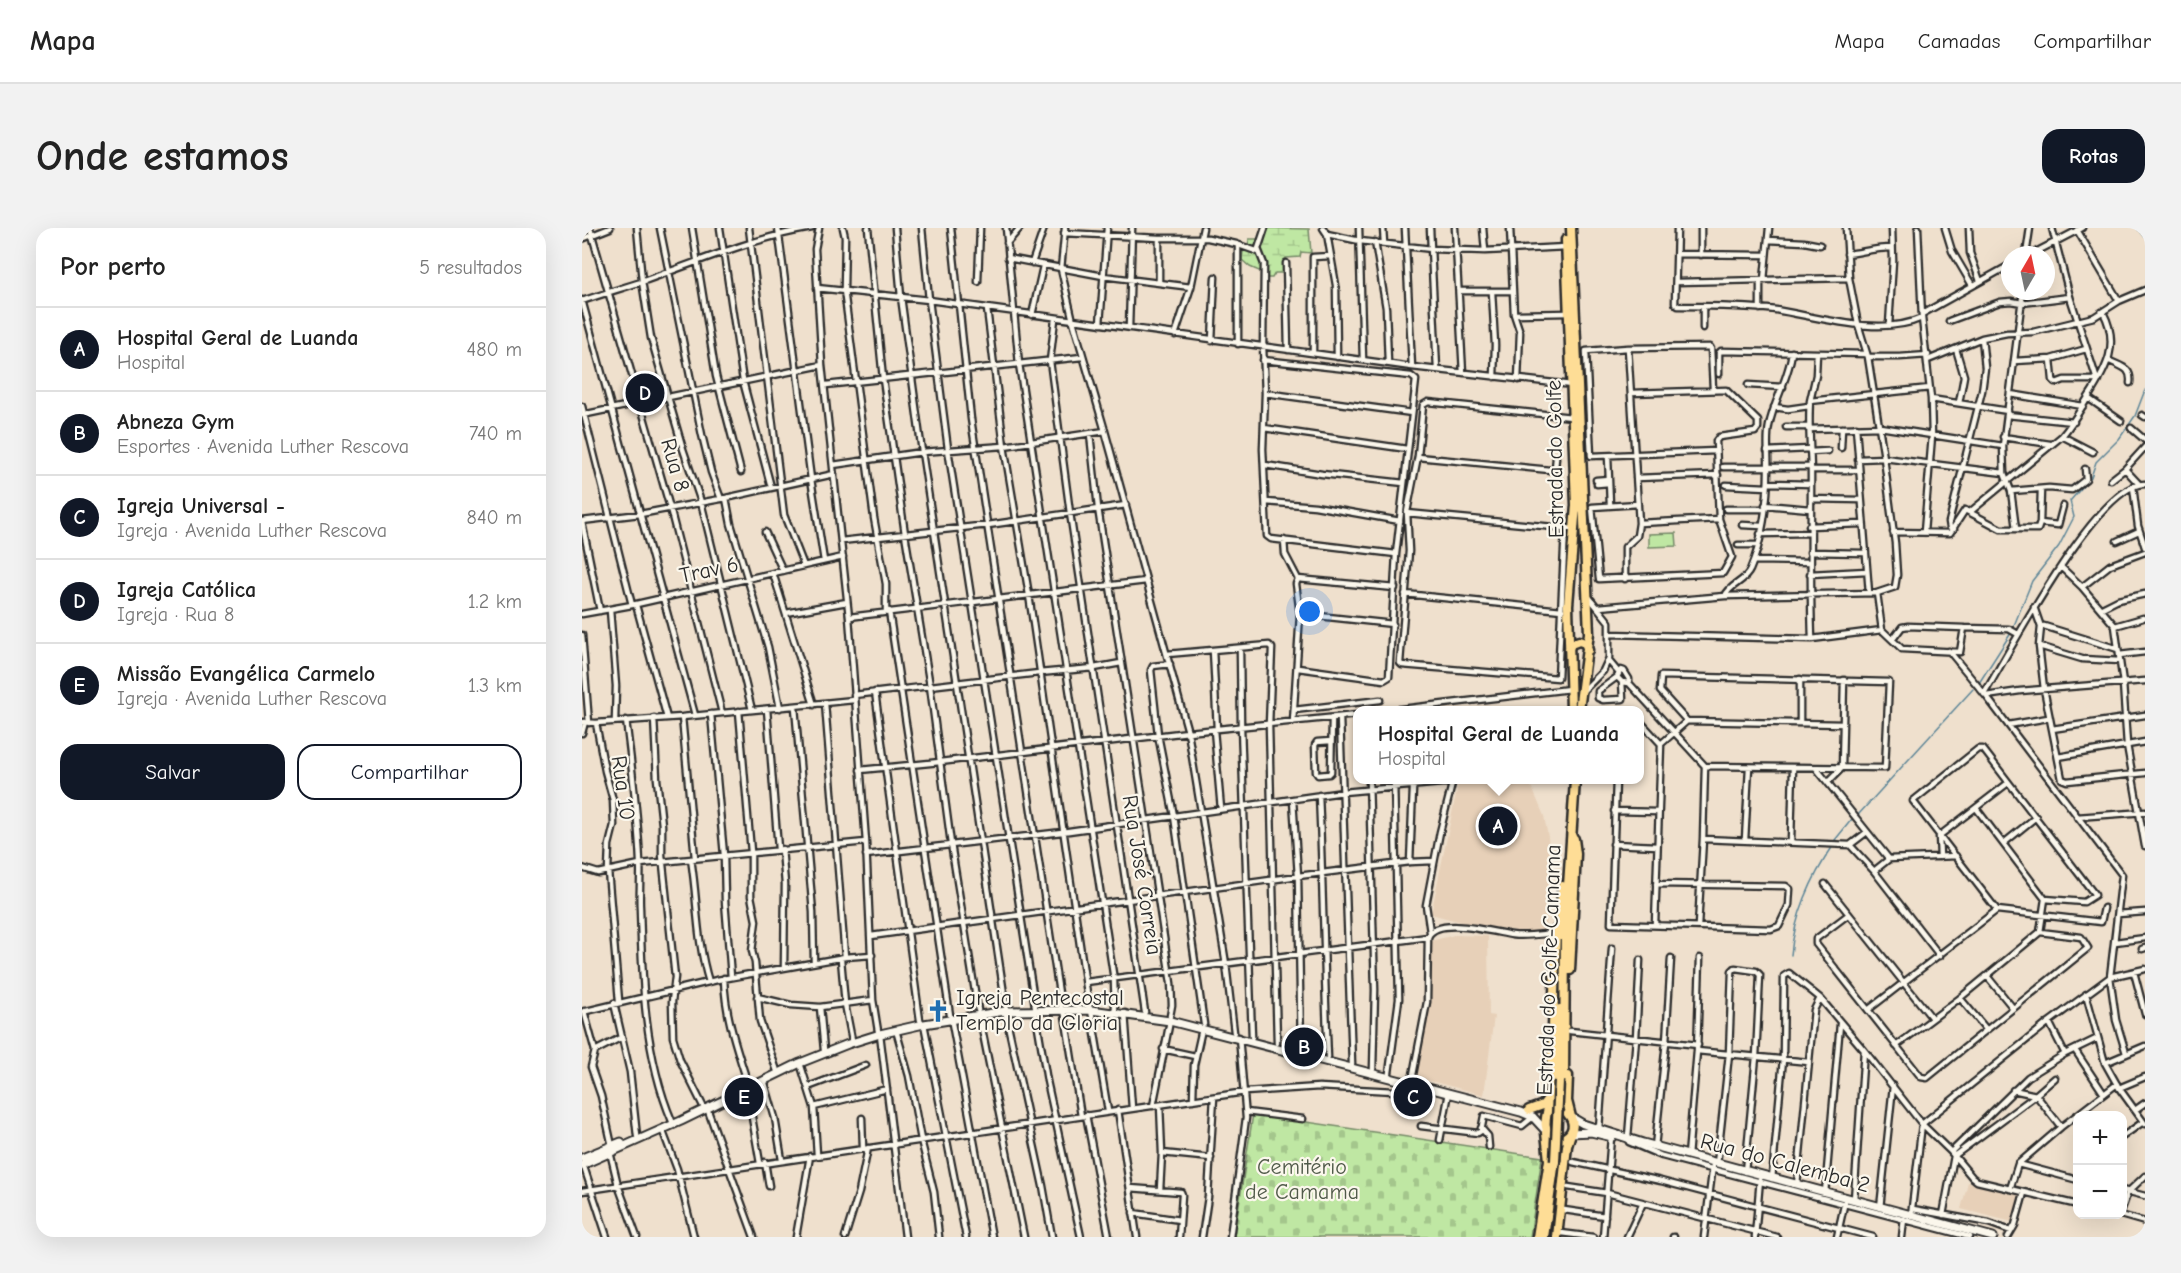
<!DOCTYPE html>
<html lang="pt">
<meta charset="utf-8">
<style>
:root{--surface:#fff;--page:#f2f2f2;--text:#222;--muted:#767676;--line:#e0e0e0;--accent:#111827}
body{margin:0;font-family:"Comic Neue",sans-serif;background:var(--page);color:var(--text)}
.controls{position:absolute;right:18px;bottom:18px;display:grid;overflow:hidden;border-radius:12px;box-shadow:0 6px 24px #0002}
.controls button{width:54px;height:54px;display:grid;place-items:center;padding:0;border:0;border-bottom:2px solid var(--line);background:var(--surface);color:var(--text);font:30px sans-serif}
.compass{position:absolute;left:1419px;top:18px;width:54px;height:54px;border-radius:50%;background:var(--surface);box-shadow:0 6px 24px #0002;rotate:9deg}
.you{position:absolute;left:728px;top:384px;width:21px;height:21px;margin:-15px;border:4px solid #fff;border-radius:50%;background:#1a73e8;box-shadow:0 0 0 9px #1a73e833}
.badge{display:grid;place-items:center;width:39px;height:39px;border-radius:50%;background:var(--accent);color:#fff;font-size:20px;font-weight:700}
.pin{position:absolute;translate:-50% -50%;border:3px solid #fff;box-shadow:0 2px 6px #0006}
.popup{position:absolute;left:771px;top:478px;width:291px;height:78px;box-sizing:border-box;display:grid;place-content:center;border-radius:12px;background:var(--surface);filter:drop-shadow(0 2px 4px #0005);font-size:20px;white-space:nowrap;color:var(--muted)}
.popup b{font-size:22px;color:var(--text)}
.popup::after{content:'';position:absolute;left:50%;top:100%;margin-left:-12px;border:12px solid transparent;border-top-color:var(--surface)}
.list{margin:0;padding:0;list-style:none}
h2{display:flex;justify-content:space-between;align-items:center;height:78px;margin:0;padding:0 24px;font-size:26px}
h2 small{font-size:20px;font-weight:400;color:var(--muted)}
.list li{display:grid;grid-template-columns:39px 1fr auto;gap:18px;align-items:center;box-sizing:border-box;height:84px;padding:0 24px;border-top:2px solid var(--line)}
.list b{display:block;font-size:22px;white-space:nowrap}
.list p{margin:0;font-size:20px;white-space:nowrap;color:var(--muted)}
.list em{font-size:20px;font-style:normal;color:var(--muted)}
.actions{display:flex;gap:12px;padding:18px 24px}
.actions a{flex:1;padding:14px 0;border:2px solid var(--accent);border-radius:18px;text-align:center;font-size:21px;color:var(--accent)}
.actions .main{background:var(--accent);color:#fff}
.map{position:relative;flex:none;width:1563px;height:1009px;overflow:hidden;border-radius:18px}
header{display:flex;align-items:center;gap:36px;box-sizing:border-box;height:84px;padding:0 30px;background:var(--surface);border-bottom:2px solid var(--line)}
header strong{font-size:28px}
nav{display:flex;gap:33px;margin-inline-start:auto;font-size:21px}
.intro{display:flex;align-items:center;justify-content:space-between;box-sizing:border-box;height:144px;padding:0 36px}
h1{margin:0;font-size:42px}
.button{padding:15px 27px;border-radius:18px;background:var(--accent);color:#fff;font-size:21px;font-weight:700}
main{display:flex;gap:36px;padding:0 36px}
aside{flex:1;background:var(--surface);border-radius:18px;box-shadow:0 6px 24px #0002}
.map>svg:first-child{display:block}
</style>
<header>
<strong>Mapa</strong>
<nav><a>Mapa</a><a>Camadas</a><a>Compartilhar</a></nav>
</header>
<div class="intro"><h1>Onde estamos</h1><a class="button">Rotas</a></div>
<main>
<aside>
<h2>Por perto<small>5 resultados</small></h2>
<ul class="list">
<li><span class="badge">A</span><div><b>Hospital Geral de Luanda</b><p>Hospital</p></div><em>480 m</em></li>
<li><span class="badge">B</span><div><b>Abneza Gym</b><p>Esportes · Avenida Luther Rescova</p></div><em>740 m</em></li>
<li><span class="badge">C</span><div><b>Igreja Universal -</b><p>Igreja · Avenida Luther Rescova</p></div><em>840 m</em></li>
<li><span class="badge">D</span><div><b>Igreja Católica</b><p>Igreja · Rua 8</p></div><em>1.2 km</em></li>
<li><span class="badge">E</span><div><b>Missão Evangélica Carmelo</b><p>Igreja · Avenida Luther Rescova</p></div><em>1.3 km</em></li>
</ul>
<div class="actions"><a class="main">Salvar</a><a>Compartilhar</a></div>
</aside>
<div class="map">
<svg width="1563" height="1009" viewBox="0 0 1563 1009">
<defs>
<pattern id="wetland-marsh" width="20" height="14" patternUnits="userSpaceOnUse" patternTransform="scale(1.5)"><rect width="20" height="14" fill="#bfe7a3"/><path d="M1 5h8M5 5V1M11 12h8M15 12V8" fill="none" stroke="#a4c68c"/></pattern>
<pattern id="cemetery-stones" width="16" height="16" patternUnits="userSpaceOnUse" patternTransform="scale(1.5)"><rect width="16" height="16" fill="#bfe7a3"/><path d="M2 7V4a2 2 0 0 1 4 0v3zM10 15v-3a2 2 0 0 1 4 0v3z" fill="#a4c68c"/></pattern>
</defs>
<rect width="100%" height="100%" fill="#efe0cd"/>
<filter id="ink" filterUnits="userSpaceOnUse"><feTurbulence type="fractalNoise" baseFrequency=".0167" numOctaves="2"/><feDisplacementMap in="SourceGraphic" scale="12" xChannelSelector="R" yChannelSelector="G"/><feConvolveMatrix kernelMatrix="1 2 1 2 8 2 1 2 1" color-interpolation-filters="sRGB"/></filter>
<g filter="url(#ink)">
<path fill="#e7d0b8" d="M877,552H945L951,562L962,588L966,609L968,630L964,702L941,704L879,694L849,686Z
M872,707L906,708L907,787L912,788L902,867L833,849L849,768V713Z
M1386,954L1438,967L1431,994L1379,981Z"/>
<path fill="url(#wetland-marsh)" stroke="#758967" stroke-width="1.5" d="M680,0L727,1L729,25L719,24L718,29L704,30L701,45H693L690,50H683L680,41L677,43L668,39L660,32L661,23L666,19L667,11H676Z"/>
<path fill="url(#cemetery-stones)" stroke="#758967" stroke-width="1.5" d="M671,886L960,929L948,1009H652Z"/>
<path fill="#bfe7a3" stroke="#758967" stroke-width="1.5" d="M1094,305L1095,318L1067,319V306Z"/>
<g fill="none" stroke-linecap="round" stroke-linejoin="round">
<path stroke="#5e8698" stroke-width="1.5" d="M1555,0L1563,9
M1431,400L1450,353L1477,318L1492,289L1488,273L1509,249L1514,234L1537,211L1553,188L1563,162
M1397,455L1429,405
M1276,587L1391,461
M1253,612L1270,591
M1209,727C1212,689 1229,650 1251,618"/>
<g stroke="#2b2b2b" stroke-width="9">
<path id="minor" d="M8,0L88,280L140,485
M55,0L60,53L69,110L101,221L119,274L170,482
M78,0L120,207L129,244L139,271
M110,0L134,148L159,244
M138,0L161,153L189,259
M167,0L202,287L222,338
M196,0L229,251L242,333
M237,0L233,21L240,137L267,389L284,614L291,772L296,803
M261,0L263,9L262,62L292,290L304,356V383
M286,0L301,151L323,306L348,458L369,616L396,782
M313,0L319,69L340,224L424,779
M340,0L347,72L366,221L453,778
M369,0L389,191L479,778
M424,0L437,136L532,752L533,781
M483,0L479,41L491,93L523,203L606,504L644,736L652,804
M683,0L676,21L682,36L681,119L683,165L681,221L685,308L689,311L814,326
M741,0L745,6L754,57L755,129
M777,0L781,132
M801,0L802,15
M823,0L830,139
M848,0L855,141
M873,0L881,145
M901,0L903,23
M928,0L932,86L938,104L936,152
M1095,0L1093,75L1096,78C1128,78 1162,78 1194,82C1237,89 1298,109 1340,90
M1336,0L1340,90L1349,171L1350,208L1342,304
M1363,0L1370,23L1390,57
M1387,0L1388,25L1398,53
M1470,0L1488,69L1515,152
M1495,2L1537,73
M482,5L577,10H626L654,16L677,24
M745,6L778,13L850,21L903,23L984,19
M577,10V55
M0,11L28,0
M1186,12L1222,14L1238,17
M793,14L804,80L806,135
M425,15L438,0
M656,17V116
M1095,26L1184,27
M1265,26C1281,24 1294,20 1310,20
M1119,27V0
M1444,27L1448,0
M1448,27L1500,0
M426,30L521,48L609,59
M450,35L462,0
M704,35L706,122
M1182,52L1187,0
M396,54L398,0
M1095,54L1267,50
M235,60L347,72L830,139L990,157
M877,63H930
M910,64L913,117L912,149
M0,72L113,487
M0,73C20,66 41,60 62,53C118,33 171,10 230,0
M1121,78V100
M405,81L422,218L447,367L507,779
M1178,81V53
M932,86L986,85
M1340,86L1428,37
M450,87L461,38
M473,91L468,133L488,285L563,784
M1367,93L1418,74L1429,73L1440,75L1488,69
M518,96L525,0
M1307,97L1311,32L1310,0
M547,100L550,0
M593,107L609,59L621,0
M630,113L633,49
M1374,121L1382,148L1377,175
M731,125V29L749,28
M1286,129H1318L1346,127
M1469,131L1471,152L1474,155L1482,152H1517
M681,132L829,148L834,152L814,326L807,449L802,452L716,440
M1346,132L1400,110L1425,105L1451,104L1512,89L1537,73L1563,62
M1526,132C1539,139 1550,139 1548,155
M1432,133L1469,131L1504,121
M1137,146V125L1139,123L1285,126
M244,157L500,129
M1166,157L1201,159
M1131,161L1129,121L1128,119L1046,120L1004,123L1009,228L1134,223
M683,165L830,185
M1049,165L1144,162L1176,193V200L1173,204L1137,209L1134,213L1137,291L1150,329L1141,345L1017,351L1010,279L1056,276
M1428,166L1501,178
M1506,170L1539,193
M1349,171L1426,183
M1228,173L1234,147L1235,125
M0,178L50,377
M1192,179L1206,181L1227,178
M0,187L240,137
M1425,187L1492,194
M1560,187L1563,189
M1204,199H1226
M1274,199L1287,365
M682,200L825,221
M1549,200L1563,212
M1226,201L1298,199L1421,218
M508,206L516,280L589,755L590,777L588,788
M1480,208L1511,224
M1421,209L1468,216
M1259,220L1260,200
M1185,223L1228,221
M1228,224L1246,223
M1026,228L1028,277
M836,229L968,242L973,240L974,230
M1276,231L1302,230L1422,245
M251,237L340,224L422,218L523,203
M683,237L740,246L822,255
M1141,239H1229
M1543,241L1556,255
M1229,242H1276
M1054,250L1136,247
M1014,252L1027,251
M1529,252L1543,241L1563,219
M1186,255L1229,256
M1015,256L1027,255
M1144,257L1185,259
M1551,258L1556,298L1563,319
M1429,263L1467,260L1490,262L1504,251L1503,241
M144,270L149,296L186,419L198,480
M1229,271L1278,272
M684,274L733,278L818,293
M1183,277L1228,281
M1144,281H1182
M1388,284L1480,208C1491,195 1498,182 1507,168C1525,140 1538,116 1521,84
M825,285L993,301
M0,293L58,286L144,270L252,246
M0,294L18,383
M1057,295L1137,291
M1458,295L1476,297L1481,278
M1160,297L1180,298
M1227,298L1280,296
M983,300L976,450L820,437L818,435L827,323L825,284L836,228L841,177L846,174L990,189
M1372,301L1368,300L1367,294L1400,163L1403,140L1400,110
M1434,301L1429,263L1422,245L1421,218L1441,63
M183,304L201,343
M1311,304L1368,305L1383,282L1419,301H1456L1458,295L1459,261
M1178,306L1228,305
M702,312L703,326L716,351
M259,313L406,297L544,277
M1535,313L1557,303
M1156,317H1175
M1228,324L1283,325
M1172,333L1228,334
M1479,339L1500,359L1533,398L1541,455L1545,517L1563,618
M191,345L232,477
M1228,346L1285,343
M1043,351V319L1055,308L1057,295L1046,120
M1500,359L1528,337L1563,324
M1295,365L1300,402L1320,421L1378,424L1382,400L1326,398L1320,399L1311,411
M823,366L980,382
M1143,368C1148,356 1163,354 1168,342C1180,315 1186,273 1186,243C1187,228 1184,213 1187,198C1192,172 1207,150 1210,124
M54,377L85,490
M1017,379L1143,368L1295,365L1313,359L1315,347L1313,315L1302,230L1286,129L1276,96L1267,50L1264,0
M1452,379L1459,399L1457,418L1462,461L1480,551L1485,553L1563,545
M1520,380L1536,372L1563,366
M28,382L34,458L33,493
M307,383L368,787
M204,385L265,374
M0,386L50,377L261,329
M718,386L811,396
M267,389L564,353
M1533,398L1561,390
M1459,399L1462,398L1536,421
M1382,400L1427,401L1436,406
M1028,406L1230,411L1300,402
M0,407L7,495
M1230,411C1228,356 1229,302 1229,248C1229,223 1226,198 1228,173L1348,160
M1457,418L1500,431L1538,433
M658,421L659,499L670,809
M631,422L635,501
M585,426L687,417L690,420L687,497L695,815
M1537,427L1563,424
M1026,432L1036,444
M588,436L571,438L569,442L576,507L592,588L622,796
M1035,449L1016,463V470L1021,472L1041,471L1040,454L1035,449L1039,442L1042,443L1047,451V455L1040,454
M1047,455L1123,538L1303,540L1307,454L1079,448L1078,463L1105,493L1261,496
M1001,463L1021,443L1027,430V394L1007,369
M293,464L338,792
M1402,466C1426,427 1516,254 1563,256
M272,467L457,445L512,440L539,435
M1404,468L1438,463L1563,453
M243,475L263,729
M213,479L231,684L232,734
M185,481L196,621
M712,482L798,472
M811,482L988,461
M157,483L169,624V668L174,693L170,723L173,735L178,793L195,843
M129,486L142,627L143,673L149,749
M100,489L113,630
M758,489L770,836
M72,490L75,551L80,597V627L93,749L90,774L91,809L98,832L121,878
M44,492C50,540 56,587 58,634C59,650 57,665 58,680C60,751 62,827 90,893
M1057,492L1079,516
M0,494L14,495L100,489L272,472
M711,494L718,386L714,356L716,351L813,360
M14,495L23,543L31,572L32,597L27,617L26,643L37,773
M1218,495V451
M1426,497L1466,490
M1470,501L1563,487
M632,502L639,581
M0,505L3,494
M749,513L735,514L733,517L734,544L736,547L747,546L749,544L750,490
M1476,529L1563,514
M1234,540L1307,631
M278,542L358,534L606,504L775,487
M787,552L793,762L791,841
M1034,552L1029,696L1189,701L1197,698L1207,677L1208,661L1204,658L1074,656
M1246,554L1260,540L1262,452
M737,567C741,655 742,742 746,829
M711,572L716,648L719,822
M1394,580L1463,671
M1032,583L1076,584
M1495,589L1563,584
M1121,611L1268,617L1292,643L1358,728
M1163,612L1167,539
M1209,613L1211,540
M1422,615L1454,589
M1031,616L1075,618
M1268,617L1285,604
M200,621L203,656L202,740
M284,627L480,604L761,564L871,554
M1358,629L1357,608L1426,555
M109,631C116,674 114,712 127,754
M828,634L831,561L834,552
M0,640L16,645L58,636L284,614
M1292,643L1307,631L1374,628
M1243,656L1349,789
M1267,686L1234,711V716L1339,849L1345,850L1506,720L1499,709L1458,704
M1536,686L1563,684
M1073,697L1079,516L1105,493
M1116,698L1121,611L1123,538
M848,704L844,677L858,604L871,552
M289,708L716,648L828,634L852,633
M1533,714L1563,710
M1560,721L1563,720
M259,731L263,776L270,812
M1552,744L1563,786
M1405,748L1431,780
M142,750C143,788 155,821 166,856
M504,754L846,709
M1504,766L1523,835L1537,860L1563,896
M175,769L209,777L238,779L291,772
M1378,770L1404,801
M32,775L48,844L55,908
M238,779L242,822
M453,781L465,853L499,1009
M482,781L499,888
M509,782L526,883
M1286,782L1415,682
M2,783L13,823L9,839L19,868L30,918
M423,783L461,958L470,1009
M0,784L135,752L263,729L290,727
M543,785L550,880
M397,786L442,1009
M369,790L410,1009
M1467,794L1483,826
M342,796L384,1009
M314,802L327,848L339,912L352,964L357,1009
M988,803L1116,817
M298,806L323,1009
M1314,818L1378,770L1458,704L1463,671L1502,674L1513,667L1401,521H1396L1331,573L1415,682L1519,694L1522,680
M581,821L613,828
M1493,822L1522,866
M13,823L40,809
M1115,823L1227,834
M1544,825L1534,792L1528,749L1563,741
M218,835L232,879L235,927
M1523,835L1563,818
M807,845L817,771L812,552
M182,852L193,890L200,932
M830,852L845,774L846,709C855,688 911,704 930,707C944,709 959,706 973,705
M226,859L284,837
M1537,860L1563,849
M165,861L178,935
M1431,862L1454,867L1479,899
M611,872L612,837L620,801
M571,878L588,793
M232,879L305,861
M125,880L172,1009
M536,882L555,1009
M1553,882L1563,875
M664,884L721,891
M504,887L527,1009
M280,890L281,920
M839,898L896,905L899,903L902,888L940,898L951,889
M899,900L906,908L907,919
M80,901L95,941L112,1009
M1017,901L1030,720
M1046,909L1054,810L1058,732
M1540,909L1561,894
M858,912L867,865
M1047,914L1080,928L1388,1009
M1073,919L1084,814L1089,730
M28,924L36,957L55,1009
M1369,924L1446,849L1483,826L1516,810
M580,925L629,930
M1106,928L1115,823L1118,730
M183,934L187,958
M991,934L1079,953L1291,1009
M1,936L25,1009
M1135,936L1147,826L1150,743L1153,740L1174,743L1178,747L1174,829L1163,944
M1436,936L1496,952
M1190,951L1201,831L1202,748L1207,745L1238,770L1282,822L1340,896L1369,924L1390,949L1395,953L1496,977
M1215,957L1232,782L1238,770
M986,959L1025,965L1195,1009
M548,960L599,964L600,967L597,1009
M1428,961L1436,936L1479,899L1535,856
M578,962L580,925L578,877
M1540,962L1563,968
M0,963L663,864L737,859L812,863L835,857
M1243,965L1258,796
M1272,972L1282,822
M1298,980L1311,858
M1331,981L1407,995L1429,1003
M1540,981L1546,964L1563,948
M982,982L1023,988
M551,985L598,992
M1535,986L1563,994
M1361,987L1372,928L1450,870L1473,850
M1329,988L1340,896L1467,794L1528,749L1540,647L1404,468L1367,423
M979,1005L1011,1009
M214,1009L228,928
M263,1009L277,964L286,920
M620,1009L626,969L632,869
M648,1009L664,890L657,809
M1021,1009L1029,909
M1045,1009L1061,975
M1091,1009H1092
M1122,1009L1131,937
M1173,1009L1178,951
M1255,1009L1263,973
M1320,1009L1322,991
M1426,1009L1433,997L1442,965"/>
</g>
<g stroke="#2b2b2b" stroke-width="11">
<path id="secondary" d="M989,889L1001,896L1061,915L1411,1009
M989,905L1009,904L1030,909
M0,930L39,914
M0,937L99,893L218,835L266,816L298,806L342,796L423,783L509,782L588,793L939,884L951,889L963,902"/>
</g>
<g stroke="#2b2b2b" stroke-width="13">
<path id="trunk" d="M989,0L1007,405L997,482
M984,12L994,277L986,377L989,482
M987,421L989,416L997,413L1003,415L1006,422
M978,708L980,658
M988,742L994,626L992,611
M986,848L985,873L989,889
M977,849L978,781
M982,853L983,703L993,552
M947,882L961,877L968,868
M973,910C955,901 968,881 969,865L974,702
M979,911C992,907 994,895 986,886
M955,1009L967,932L964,905
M962,1009L973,933
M975,1009L985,918L989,905"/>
</g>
<use href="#minor" stroke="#fbf7ec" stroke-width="4.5"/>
<use href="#secondary" stroke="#fbf7ec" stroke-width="7"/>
<use href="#trunk" stroke="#fedd96" stroke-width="8"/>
<g stroke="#2b2b2b" stroke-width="13" stroke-linecap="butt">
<path id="trunk-bridge" d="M973,933L977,853"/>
</g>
<use href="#trunk-bridge" stroke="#fedd96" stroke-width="8"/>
</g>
</g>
<defs>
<g id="church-bare" transform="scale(1.8)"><path d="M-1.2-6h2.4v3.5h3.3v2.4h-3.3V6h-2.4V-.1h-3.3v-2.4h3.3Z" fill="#1f6fb2" stroke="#fbf7ec" stroke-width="2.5" paint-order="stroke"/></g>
</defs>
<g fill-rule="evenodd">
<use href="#church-bare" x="356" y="783"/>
</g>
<g text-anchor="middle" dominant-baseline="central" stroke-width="4.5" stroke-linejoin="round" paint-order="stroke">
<g font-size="22" fill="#2b2b2b" stroke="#fbf7ec">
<text transform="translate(973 231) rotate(-91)">Estrada do Golfe</text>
<text transform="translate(93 237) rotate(74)">Rua 8</text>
<text transform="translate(127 342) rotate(-12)">Trav 6</text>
<text transform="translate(41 560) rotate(82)">Rua 10</text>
<text transform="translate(560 647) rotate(81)">Rua José Correia</text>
<text transform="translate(967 742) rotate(-88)">Estrada do Golfe-Camama</text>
<text transform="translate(1203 935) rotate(15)">Rua do Calemba 2</text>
</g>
<g font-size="22" fill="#2b2b2b" stroke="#fbf7ec" text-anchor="start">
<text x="374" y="770">Igreja Pentecostal<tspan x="374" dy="25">Templo da Gloria</tspan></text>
</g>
<g font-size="22" fill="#505a49" stroke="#fbf7ec">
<text x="720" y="939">Cemitério<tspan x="720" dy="25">de Camama</tspan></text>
</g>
</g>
</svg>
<div class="controls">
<button>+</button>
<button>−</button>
</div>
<svg class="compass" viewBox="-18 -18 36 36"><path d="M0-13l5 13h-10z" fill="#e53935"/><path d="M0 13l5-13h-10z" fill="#767676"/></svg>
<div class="you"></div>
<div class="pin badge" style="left:916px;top:598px">A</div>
<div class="popup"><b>Hospital Geral de Luanda</b>Hospital</div>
<div class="pin badge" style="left:722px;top:819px">B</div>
<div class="pin badge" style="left:831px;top:869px">C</div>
<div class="pin badge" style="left:63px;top:165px">D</div>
<div class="pin badge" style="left:162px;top:869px">E</div>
</div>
</main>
